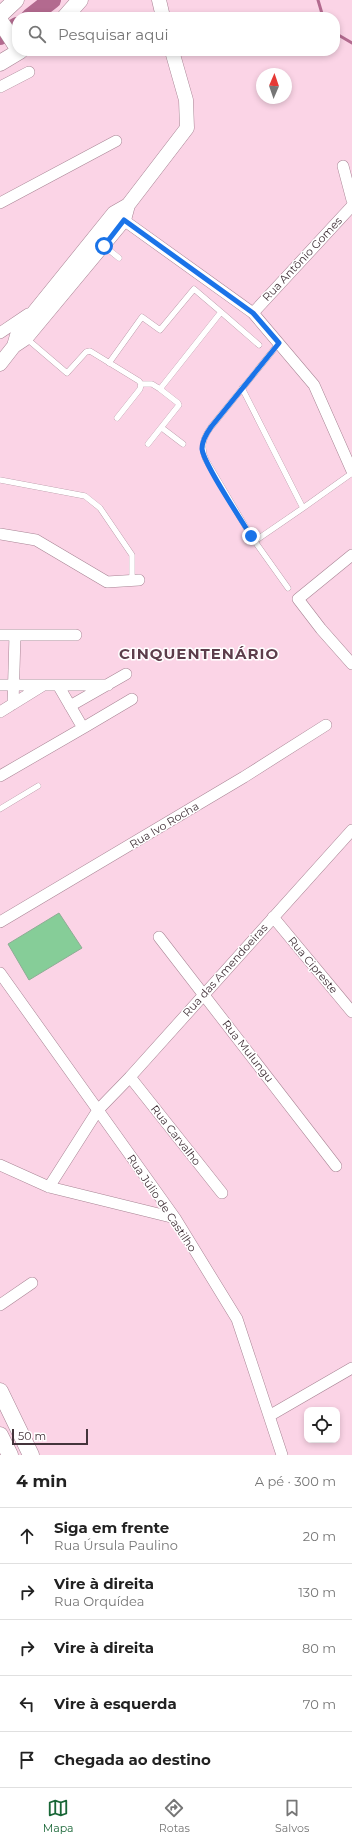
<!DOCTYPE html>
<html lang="pt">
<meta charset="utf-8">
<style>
:root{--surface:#fff;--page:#f6f6f6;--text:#222;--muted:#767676;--line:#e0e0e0;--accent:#186636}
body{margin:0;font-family:Montserrat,sans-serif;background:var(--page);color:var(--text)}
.controls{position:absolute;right:12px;bottom:12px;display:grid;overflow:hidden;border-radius:8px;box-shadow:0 2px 6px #0003}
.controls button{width:36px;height:36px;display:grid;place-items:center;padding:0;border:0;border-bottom:1px solid var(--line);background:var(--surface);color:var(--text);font:20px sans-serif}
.compass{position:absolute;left:256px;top:68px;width:36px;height:36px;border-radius:50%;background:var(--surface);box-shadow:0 2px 6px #0003;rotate:2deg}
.scale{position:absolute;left:12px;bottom:10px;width:76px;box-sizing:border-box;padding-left:4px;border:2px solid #44343b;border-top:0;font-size:11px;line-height:14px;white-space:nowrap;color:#44343b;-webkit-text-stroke:3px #fff;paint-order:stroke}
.stop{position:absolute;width:12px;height:12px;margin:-9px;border:3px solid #1a73e8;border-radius:50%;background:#fff}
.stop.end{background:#1a73e8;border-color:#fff;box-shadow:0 1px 4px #0008}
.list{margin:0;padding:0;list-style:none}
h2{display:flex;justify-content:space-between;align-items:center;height:52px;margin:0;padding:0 16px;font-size:17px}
h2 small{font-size:13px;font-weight:400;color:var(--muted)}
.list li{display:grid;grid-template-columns:26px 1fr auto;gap:12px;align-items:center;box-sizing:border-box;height:56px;padding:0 16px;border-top:1px solid var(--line)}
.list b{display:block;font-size:15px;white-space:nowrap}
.list p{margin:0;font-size:13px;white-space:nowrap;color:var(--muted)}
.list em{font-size:13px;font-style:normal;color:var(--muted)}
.icon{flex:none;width:22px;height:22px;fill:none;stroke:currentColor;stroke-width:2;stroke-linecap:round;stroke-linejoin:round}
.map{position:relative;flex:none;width:352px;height:1455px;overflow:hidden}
.search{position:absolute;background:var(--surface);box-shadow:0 2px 6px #0003;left:12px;right:12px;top:12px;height:44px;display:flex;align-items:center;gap:10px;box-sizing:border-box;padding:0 14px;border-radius:16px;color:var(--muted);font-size:15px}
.sheet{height:332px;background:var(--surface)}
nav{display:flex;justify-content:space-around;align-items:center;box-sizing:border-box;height:56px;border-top:1px solid var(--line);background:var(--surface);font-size:11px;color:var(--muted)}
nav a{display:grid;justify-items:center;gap:2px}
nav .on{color:var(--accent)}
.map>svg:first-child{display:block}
</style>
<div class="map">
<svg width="352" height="1455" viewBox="0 0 352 1455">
<rect width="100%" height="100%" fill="#fbd4e6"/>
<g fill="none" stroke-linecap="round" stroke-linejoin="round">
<path stroke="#b36a8f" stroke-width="3" d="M318,0L323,17
M335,33L352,43"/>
<path stroke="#b36a8f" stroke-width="18" d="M30,17L52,0
M0,36L17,26"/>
</g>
<path fill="#86cd98" stroke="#8ead95" d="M59,913L82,948L29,980L8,944Z"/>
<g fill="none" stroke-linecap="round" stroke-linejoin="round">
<g stroke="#a88494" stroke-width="6">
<path id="service" d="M104,246L119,258
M221,312L259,345
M26,338L67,373L86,352L90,351L139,381L141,384L140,389L117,418
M279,343L211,427C203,438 200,447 206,460L251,536L288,588
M109,363L142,317L160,330L194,289L221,312L160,389L178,403L179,405L148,444
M141,384H152L160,389
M242,388L303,508L255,541
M162,428L183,444
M0,480L85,496L100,508L132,555V580
M303,508L352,473
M0,809L38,786"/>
</g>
<g stroke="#a88494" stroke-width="12">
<path id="minor" d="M0,87L29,72
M343,166L352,200
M0,203L116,141
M118,216L253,313L314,385L352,471
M253,313L352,206
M0,333L28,314
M0,534L36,540L107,582L139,580
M352,555L298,599L321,629L352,664
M0,635H76
M0,685H108
M58,685L83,728L132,699
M13,704L15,635
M70,706L126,674
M0,712L42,686
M0,776L83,728
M273,917L352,1012
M0,922L244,777L326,725
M159,937L336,1166
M0,973L175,1218L237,1319L282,1455
M130,1077L222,1193
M0,1165L49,1187L175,1218
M49,1187L98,1110L130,1077L352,830
M0,1305L32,1283
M269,1416L352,1368"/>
</g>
<g stroke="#a88494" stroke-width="15">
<path id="tertiary" d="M159,0L163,17
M14,346L26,338L124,220L128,205
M0,364L14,346L18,332L114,213L128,205L187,128L186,100L172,51"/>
</g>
<g stroke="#a88494" stroke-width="17">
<path id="secondary" d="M0,15L16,0
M65,17L80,0
M0,21L17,47
M0,63L20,51
M0,1391L31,1455
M0,1435L10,1455"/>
</g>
<use href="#service" stroke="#fff" stroke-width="5.5"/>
<use href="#minor" stroke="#fff" stroke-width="11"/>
<use href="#tertiary" stroke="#fff" stroke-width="14"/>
<use href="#secondary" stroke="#fff" stroke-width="16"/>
</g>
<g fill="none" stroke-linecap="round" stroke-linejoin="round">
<path stroke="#1a73e8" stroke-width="5" d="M104,246L124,220L253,313L279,343L211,427C206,434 202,441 202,449C204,465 241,519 251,536"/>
</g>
<g text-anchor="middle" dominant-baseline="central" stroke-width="3" stroke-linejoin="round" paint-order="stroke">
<g font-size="11" fill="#44343b" stroke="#fff">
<text transform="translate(302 259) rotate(-47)">Rua Antônio Gomes</text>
<text transform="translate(164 825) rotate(-31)">Rua Ivo Rocha</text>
<text transform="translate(313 965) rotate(50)">Rua Cipreste</text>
<text transform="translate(225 970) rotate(-48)">Rua das Amendoeiras</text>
<text transform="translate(248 1051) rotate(52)">Rua Mulungu</text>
<text transform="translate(176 1135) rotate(52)">Rua Carvalho</text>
<text transform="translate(162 1203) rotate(56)">Rua Júlio de Castilho</text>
</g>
<g font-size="15" font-weight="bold" letter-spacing="1" fill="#5c3d4b" stroke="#fff">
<text x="199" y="653">CINQUENTENÁRIO</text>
</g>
</g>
</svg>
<div class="controls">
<button><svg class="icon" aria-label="locate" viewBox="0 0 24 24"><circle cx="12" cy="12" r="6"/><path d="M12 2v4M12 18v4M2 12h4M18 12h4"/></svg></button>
</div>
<svg class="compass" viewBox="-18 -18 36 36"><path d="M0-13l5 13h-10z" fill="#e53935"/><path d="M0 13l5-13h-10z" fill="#767676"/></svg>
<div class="scale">50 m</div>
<div class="stop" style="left:104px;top:246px"></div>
<div class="stop end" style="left:251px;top:536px"></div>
<div class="search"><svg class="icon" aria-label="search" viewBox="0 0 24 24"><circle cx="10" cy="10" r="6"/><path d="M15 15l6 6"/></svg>Pesquisar aqui</div>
</div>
<section class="sheet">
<h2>4 min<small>A pé · 300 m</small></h2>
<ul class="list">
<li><svg class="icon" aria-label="ahead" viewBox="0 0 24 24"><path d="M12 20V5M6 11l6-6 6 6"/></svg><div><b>Siga em frente</b><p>Rua Úrsula Paulino</p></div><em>20 m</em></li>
<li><svg class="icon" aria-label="right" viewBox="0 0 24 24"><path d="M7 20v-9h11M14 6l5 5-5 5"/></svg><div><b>Vire à direita</b><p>Rua Orquídea</p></div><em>130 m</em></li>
<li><svg class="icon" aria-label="right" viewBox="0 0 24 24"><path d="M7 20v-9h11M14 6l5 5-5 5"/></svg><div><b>Vire à direita</b></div><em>80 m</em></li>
<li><svg class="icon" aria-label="left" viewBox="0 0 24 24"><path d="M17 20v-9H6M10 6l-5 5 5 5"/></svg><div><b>Vire à esquerda</b></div><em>70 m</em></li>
<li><svg class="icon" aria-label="arrive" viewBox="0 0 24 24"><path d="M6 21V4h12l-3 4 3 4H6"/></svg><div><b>Chegada ao destino</b></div></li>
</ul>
</section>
<nav>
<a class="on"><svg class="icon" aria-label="map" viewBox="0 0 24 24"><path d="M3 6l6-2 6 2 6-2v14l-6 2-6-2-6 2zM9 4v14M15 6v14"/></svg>Mapa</a>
<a><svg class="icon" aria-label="directions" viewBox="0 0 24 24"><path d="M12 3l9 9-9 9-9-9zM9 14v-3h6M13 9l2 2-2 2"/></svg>Rotas</a>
<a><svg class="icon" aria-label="saved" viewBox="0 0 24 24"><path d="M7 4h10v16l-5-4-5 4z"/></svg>Salvos</a>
</nav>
